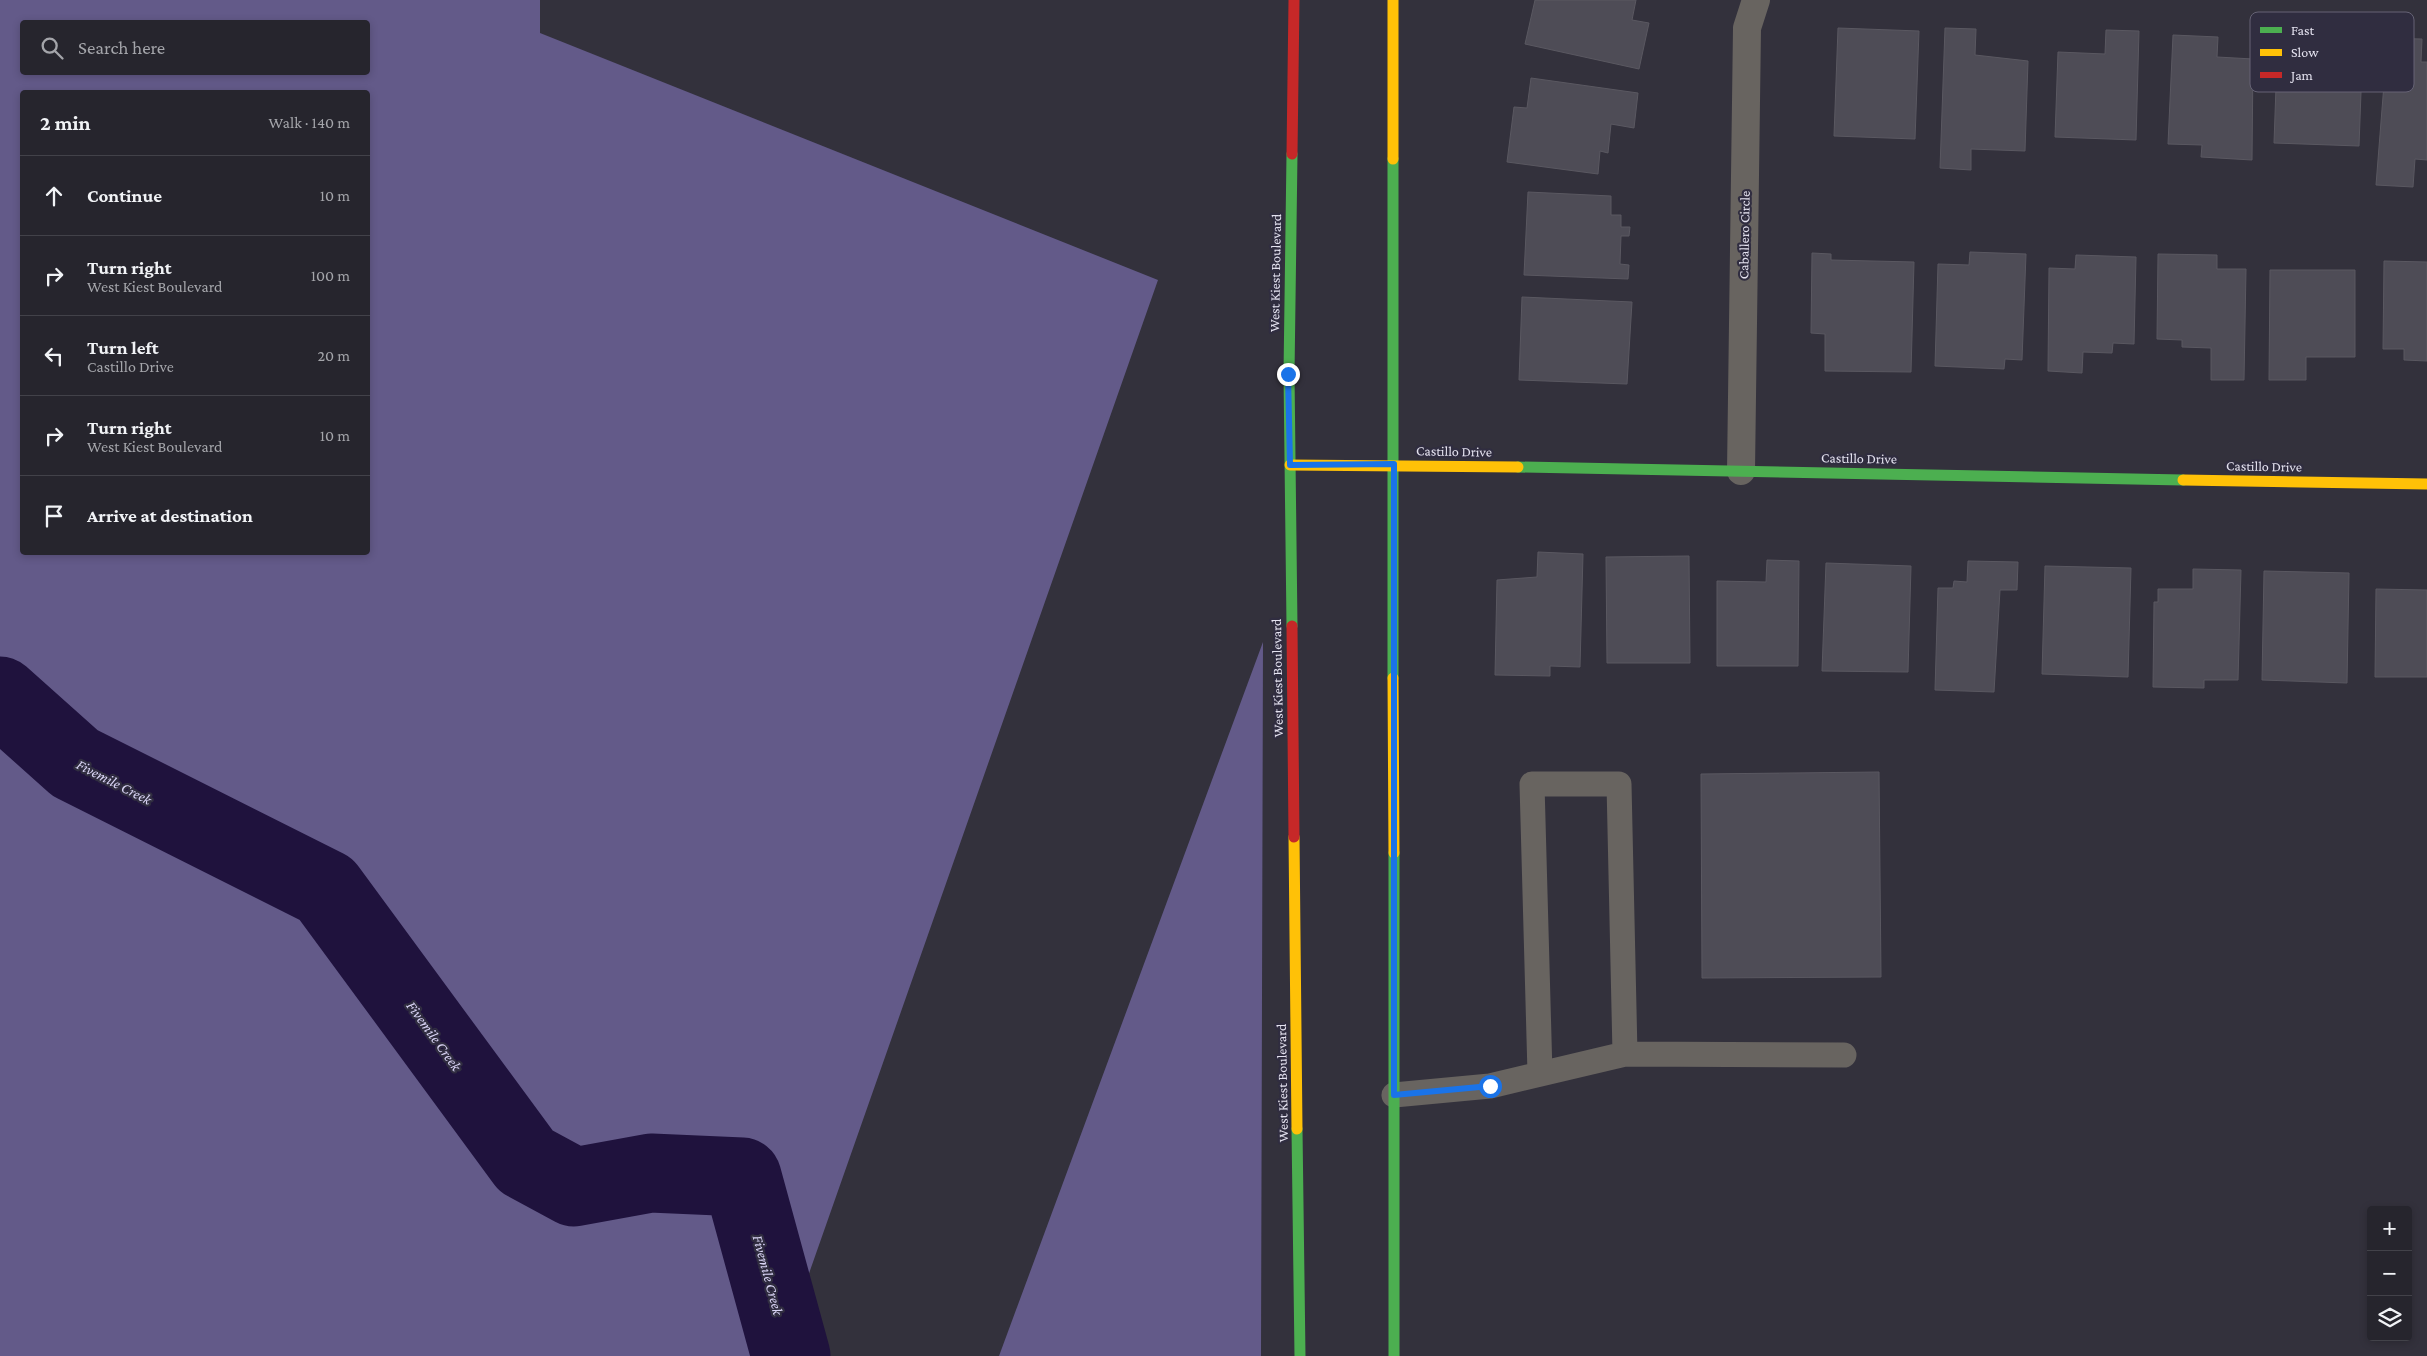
<!DOCTYPE html>
<meta charset="utf-8">
<style>
:root{--surface:#26252d;--page:#2e2d35;--text:#f1f3f6;--muted:#a4a5aa;--line:#424249}
body{margin:0;font-family:"Crimson Pro",serif;background:var(--page);color:var(--text)}
.controls{position:absolute;right:15px;bottom:15px;display:grid;overflow:hidden;border-radius:5px;box-shadow:0 2px 8px #0003}
.controls button{width:45px;height:45px;display:grid;place-items:center;padding:0;border:0;border-bottom:1px solid var(--line);background:var(--surface);color:var(--text);font:25px sans-serif}
.stop{position:absolute;width:15px;height:15px;margin:-11px;border:4px solid #1a73e8;border-radius:50%;background:#fff}
.stop.end{background:#1a73e8;border-color:#fff;box-shadow:0 1px 5px #0008}
.list{margin:0;padding:0;list-style:none}
h2{display:flex;justify-content:space-between;align-items:center;height:65px;margin:0;padding:0 20px;font-size:21px}
h2 small{font-size:16px;font-weight:400;color:var(--muted)}
.list li{display:grid;grid-template-columns:32px 1fr auto;gap:15px;align-items:center;box-sizing:border-box;height:80px;padding:0 20px;border-top:1px solid var(--line)}
.list b{display:block;font-size:19px;white-space:nowrap}
.list p{margin:0;font-size:16px;white-space:nowrap;color:var(--muted)}
.list em{font-size:16px;font-style:normal;color:var(--muted)}
.icon{flex:none;width:28px;height:28px;fill:none;stroke:currentColor;stroke-width:2;stroke-linecap:round;stroke-linejoin:round}
.map{position:relative;flex:none;width:2427px;height:1356px;overflow:hidden}
.search{position:absolute;background:var(--surface);box-shadow:0 2px 8px #0003;left:20px;top:20px;width:350px;height:55px;display:flex;align-items:center;gap:12px;box-sizing:border-box;padding:0 18px;border-radius:5px;color:var(--muted);font-size:19px}
.panel{position:absolute;background:var(--surface);box-shadow:0 2px 8px #0003;left:20px;top:90px;width:350px;height:465px;border-radius:5px}
.map>svg:first-child{display:block}
</style>
<div class="map">
<svg width="2427" height="1356" viewBox="0 0 2427 1356">
<rect width="100%" height="100%" fill="#33313c"/>
<path fill="#635a89" fill-rule="evenodd" d="M0,0H540V33L1158,280L780,1356H0ZM22,22H368V72H22ZM22,92H368V552H22Z
M1263,642L1261,1356H999Z"/>
<g fill="none" stroke-linecap="round" stroke-linejoin="round">
<path stroke="#1f123d" stroke-width="79" d="M0,696L75,763L326,889L526,1161L574,1187L651,1173L742,1177L791,1356"/>
</g>
<path fill="#4e4c56" stroke="#5a5861" d="M1535,0H1636L1632,20L1649,23L1639,69L1525,44Z
M1838,28L1919,31L1915,139L1834,136Z
M1945,28L1976,29L1975,55L2028,61L2025,151L1971,149V170L1940,168Z
M2106,30L2139,31L2136,140L2055,137L2058,52L2105,54Z
M2173,35L2218,37L2217,57L2253,59L2252,160L2201,157L2202,145L2168,144Z
M2328,37L2363,38L2359,146L2274,143L2277,59L2328,61Z
M2378,38L2422,39L2421,62H2427V160L2415,159L2413,187L2376,185L2384,84H2376Z
M1531,78L1638,93L1634,128L1611,124L1608,153L1600,151L1598,174L1507,162L1514,107L1527,108Z
M1528,192L1611,196V215H1621V227H1630L1629,236H1621L1620,264L1629,265L1628,279L1524,275Z
M1970,252L2026,254L2022,360L2005,359L2004,369L1935,366L1938,264L1969,265Z
M1812,253L1831,254V260L1914,262L1911,372L1825,371V334L1811,333Z
M2158,254L2217,255V269H2246L2244,380H2211V348L2182,347V340L2157,339Z
M2076,255L2136,257L2134,344L2113,343L2112,353L2083,352L2082,373L2048,371L2049,268L2075,269Z
M2384,261L2427,262V361L2404,360V349H2383Z
M2270,270H2355V357H2306V380H2269Z
M1522,297L1632,302L1627,384L1519,380Z
M1538,552L1583,554L1580,667L1550,666V676L1495,675L1497,580L1537,577Z
M1689,556L1690,663H1607L1606,557Z
M1767,560L1799,561L1798,666H1717V581L1766,582Z
M1968,561L2018,562L2017,590H2000L1994,692L1935,690L1938,588H1953L1954,581L1967,582Z
M1826,563L1911,566L1908,672L1822,671Z
M2045,566L2131,568L2128,677L2042,674Z
M2193,569L2241,570L2238,680H2204V688L2153,687L2154,602H2158V589H2193Z
M2264,571L2349,573L2347,683L2262,680Z
M2376,589L2427,590V677H2375Z
M1879,772L1881,977L1702,978L1701,774Z"/>
<g fill="none" stroke-linecap="round" stroke-linejoin="round">
<path stroke="#686460" stroke-width="25" d="M1540,1074L1532,784H1619L1625,1054
M1394,1095L1490,1086L1625,1054L1844,1055"/>
<path stroke="#686460" stroke-width="28" d="M1741,471L1747,28L1756,0"/>
<path stroke="#4caf50" stroke-width="11" d="M1393,159V678
M1518,467L2183,480
M1292,626L1289,374L1292,154
M1394,853V1356
M1297,1129L1300,1356"/>
<path stroke="#ffc107" stroke-width="11" d="M1393,0V159
M1290,465L1518,467
M2183,480L2427,484
M1393,678L1394,853
M1294,837L1297,1129"/>
<path stroke="#c62828" stroke-width="11" d="M1292,154L1294,0
M1292,626L1294,837"/>
</g>
<g fill="none" stroke-linecap="round" stroke-linejoin="round">
<path stroke="#1a73e8" stroke-width="6" d="M1288,374L1290,465L1394,464V1095L1490,1086"/>
</g>
<g text-anchor="middle" dominant-baseline="central" stroke-width="4.5" stroke-linejoin="round" paint-order="stroke">
<g font-size="14" fill="#e4e2ef" stroke="#302d40">
<text transform="translate(1744 235) rotate(-89)">Caballero Circle</text>
<text transform="translate(1275 273) rotate(-89)">West Kiest Boulevard</text>
<text transform="translate(1454 451) rotate(1)">Castillo Drive</text>
<text transform="translate(1859 458) rotate(1)">Castillo Drive</text>
<text transform="translate(2264 466) rotate(1)">Castillo Drive</text>
<text transform="translate(1277 678) rotate(-91)">West Kiest Boulevard</text>
<text transform="translate(1282 1083) rotate(-91)">West Kiest Boulevard</text>
</g>
<g font-size="15" font-style="italic" fill="#d9d4f5" stroke="#302d40">
<text transform="translate(114 782) rotate(27)">Fivemile Creek</text>
<text transform="translate(434 1036) rotate(54)">Fivemile Creek</text>
<text transform="translate(768 1275) rotate(75)">Fivemile Creek</text>
</g>
</g>
<rect x="2250" y="12" width="164" height="80" rx="8" fill="#302d40" stroke="#666375" stroke-width="1"/>
<rect x="2260" y="27" width="22" height="6" fill="#4caf50"/>
<rect x="2260" y="49" width="22" height="7" fill="#ffc107"/>
<rect x="2260" y="72" width="22" height="6" fill="#c62828"/>
<g font-size="14" fill="#e4e2ef">
<text x="2291" y="35">Fast</text>
<text x="2291" y="57">Slow</text>
<text x="2291" y="80">Jam</text>
</g>
</svg>
<div class="controls">
<button>+</button>
<button>−</button>
<button><svg class="icon" aria-label="layers" viewBox="0 0 24 24"><path d="M12 4l9 5-9 5-9-5zM3 14l9 5 9-5"/></svg></button>
</div>
<div class="stop" style="left:1490px;top:1086px"></div>
<div class="stop end" style="left:1288px;top:374px"></div>
<div class="search"><svg class="icon" aria-label="search" viewBox="0 0 24 24"><circle cx="10" cy="10" r="6"/><path d="M15 15l6 6"/></svg>Search here</div>
<section class="panel">
<h2>2 min<small>Walk · 140 m</small></h2>
<ul class="list">
<li><svg class="icon" aria-label="ahead" viewBox="0 0 24 24"><path d="M12 20V5M6 11l6-6 6 6"/></svg><div><b>Continue</b></div><em>10 m</em></li>
<li><svg class="icon" aria-label="right" viewBox="0 0 24 24"><path d="M7 20v-9h11M14 6l5 5-5 5"/></svg><div><b>Turn right</b><p>West Kiest Boulevard</p></div><em>100 m</em></li>
<li><svg class="icon" aria-label="left" viewBox="0 0 24 24"><path d="M17 20v-9H6M10 6l-5 5 5 5"/></svg><div><b>Turn left</b><p>Castillo Drive</p></div><em>20 m</em></li>
<li><svg class="icon" aria-label="right" viewBox="0 0 24 24"><path d="M7 20v-9h11M14 6l5 5-5 5"/></svg><div><b>Turn right</b><p>West Kiest Boulevard</p></div><em>10 m</em></li>
<li><svg class="icon" aria-label="arrive" viewBox="0 0 24 24"><path d="M6 21V4h12l-3 4 3 4H6"/></svg><div><b>Arrive at destination</b></div></li>
</ul>
</section>
</div>
